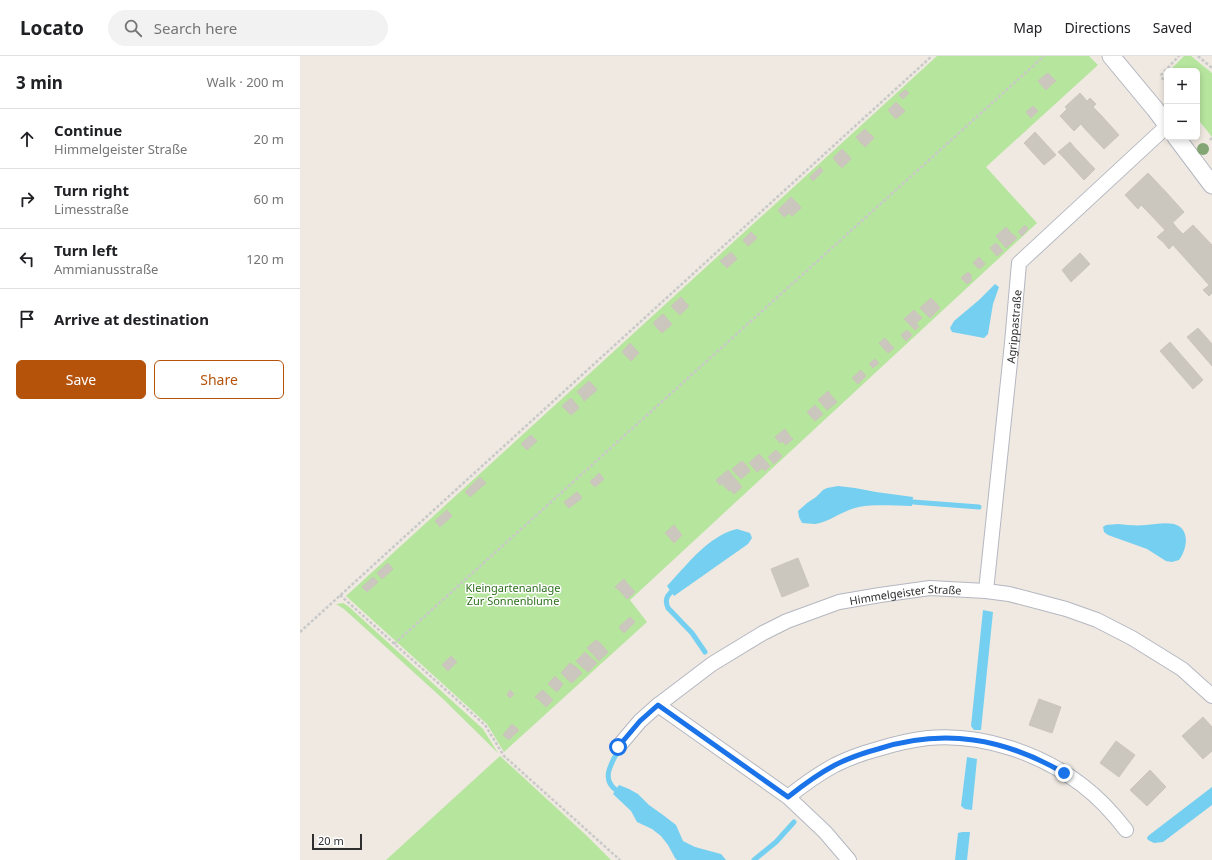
<!DOCTYPE html>
<meta charset="utf-8">
<style>
:root{--surface:#fff;--page:#f2f2f2;--text:#202124;--muted:#757577;--line:#e0e0e0;--accent:#b45309}
body{margin:0;font-family:"Noto Sans",sans-serif;background:var(--page);color:var(--text)}
.controls{position:absolute;right:12px;top:12px;display:grid;overflow:hidden;border-radius:6px;box-shadow:0 2px 6px #0003}
.controls button{width:36px;height:36px;display:grid;place-items:center;padding:0;border:0;border-bottom:1px solid var(--line);background:var(--surface);color:var(--text);font:20px sans-serif}
.scale{position:absolute;left:12px;bottom:10px;width:50px;box-sizing:border-box;padding-left:4px;border:2px solid #2e2e2e;border-top:0;font-size:11px;line-height:14px;white-space:nowrap;color:#2e2e2e;-webkit-text-stroke:3px #fff;paint-order:stroke}
.stop{position:absolute;width:12px;height:12px;margin:-9px;border:3px solid #1a73e8;border-radius:50%;background:#fff}
.stop.end{background:#1a73e8;border-color:#fff;box-shadow:0 1px 4px #0008}
.list{margin:0;padding:0;list-style:none}
h2{display:flex;justify-content:space-between;align-items:center;height:52px;margin:0;padding:0 16px;font-size:17px}
h2 small{font-size:13px;font-weight:400;color:var(--muted)}
.list li{display:grid;grid-template-columns:26px 1fr auto;gap:12px;align-items:center;box-sizing:border-box;height:60px;padding:0 16px;border-top:1px solid var(--line)}
.list b{display:block;font-size:15px;white-space:nowrap}
.list p{margin:0;font-size:13px;white-space:nowrap;color:var(--muted)}
.list em{font-size:13px;font-style:normal;color:var(--muted)}
.actions{display:flex;gap:8px;padding:12px 16px}
.actions a{flex:1;padding:9px 0;border:1px solid var(--accent);border-radius:6px;text-align:center;font-size:14px;color:var(--accent)}
.actions .main{background:var(--accent);color:#fff}
.icon{flex:none;width:22px;height:22px;fill:none;stroke:currentColor;stroke-width:2;stroke-linecap:round;stroke-linejoin:round}
.map{position:relative;flex:none;width:912px;height:804px;overflow:hidden}
header{display:flex;align-items:center;gap:24px;box-sizing:border-box;height:56px;padding:0 20px;background:var(--surface);border-bottom:1px solid var(--line)}
header strong{font-size:19px}
nav{display:flex;gap:22px;margin-inline-start:auto;font-size:14px}
.search{width:280px;height:36px;background:var(--page);display:flex;align-items:center;gap:10px;box-sizing:border-box;padding:0 14px;border-radius:22px;color:var(--muted);font-size:15px}
main{display:flex}
aside{flex:1;background:var(--surface)}
.map>svg:first-child{display:block}
</style>
<header>
<strong>Locato</strong>
<div class="search"><svg class="icon" aria-label="search" viewBox="0 0 24 24"><circle cx="10" cy="10" r="6"/><path d="M15 15l6 6"/></svg>Search here</div>
<nav><a>Map</a><a>Directions</a><a>Saved</a></nav>
</header>
<main>
<aside>
<h2>3 min<small>Walk · 200 m</small></h2>
<ul class="list">
<li><svg class="icon" aria-label="ahead" viewBox="0 0 24 24"><path d="M12 20V5M6 11l6-6 6 6"/></svg><div><b>Continue</b><p>Himmelgeister Straße</p></div><em>20 m</em></li>
<li><svg class="icon" aria-label="right" viewBox="0 0 24 24"><path d="M7 20v-9h11M14 6l5 5-5 5"/></svg><div><b>Turn right</b><p>Limesstraße</p></div><em>60 m</em></li>
<li><svg class="icon" aria-label="left" viewBox="0 0 24 24"><path d="M17 20v-9H6M10 6l-5 5 5 5"/></svg><div><b>Turn left</b><p>Ammianusstraße</p></div><em>120 m</em></li>
<li><svg class="icon" aria-label="arrive" viewBox="0 0 24 24"><path d="M6 21V4h12l-3 4 3 4H6"/></svg><div><b>Arrive at destination</b></div></li>
</ul>
<div class="actions"><a class="main">Save</a><a>Share</a></div>
</aside>
<div class="map">
<svg width="912" height="804" viewBox="0 0 912 804">
<rect width="100%" height="100%" fill="#efe9e1"/>
<path fill="#b6e59e" d="M637,0H789L798,9L686,111L737,167L330,544L347,566L204,696L187,668L46,540Z
M884,0H891L912,17V81L897,62V15H869Z
M43,547L48,550L183,673L198,697L142,642L44,553L36,548Z
M200,700L287,780L311,804H86Z"/>
<path fill="#75cff0" d="M695,228L699,231L693,248L688,278L684,282L652,276L650,272L654,265L679,244Z
M538,430L555,432L576,436L613,441L612,450C595,450 576,448 559,451C543,454 530,466 515,468C511,468 506,467 502,467L499,461L498,455L507,447L516,441L523,434L527,432Z
M818,468C827,469 836,470 846,469C855,468 865,466 874,468C891,473 887,493 879,504L872,506L866,505L847,493L808,479L804,476L803,471L806,469Z
M437,473L450,477L452,482L448,488L374,540L367,530C387,509 408,480 437,473Z
M683,554L693,556L681,674H674L671,670Z
M667,701L677,703L672,754L665,753L661,750Z
M319,729L329,733L338,738L349,749L363,759L376,769L383,785L395,791L421,798L426,804H377L375,802L368,789L361,780L352,773L337,766L331,755L313,738Z
M912,731V749L863,786L854,787L848,784L847,782L848,780Z
M662,776H670L667,804H655L658,777Z"/>
<g fill="none" stroke-linecap="round" stroke-linejoin="round">
<path stroke="#75cff0" stroke-width="5" d="M613,446L679,451
M371,536C366,541 365,545 368,552L392,577L405,596
M316,734C301,723 311,708 318,695
M454,804L476,786L494,766"/>
</g>
<path fill="#cbc7bf" stroke="#cbc5ba" d="M748,17L756,25L753,27L745,19Z
M745,19L753,27L746,34L738,25Z
M605,34L609,37L603,43L599,39Z
M780,37L787,45L790,42L796,48L793,51L800,58L784,72L781,68L774,75L760,60L767,53L765,51Z
M596,46L603,53L594,61L588,54Z
M733,50L738,55L731,62L726,56Z
M603,53L605,55L596,63L594,61Z
M800,58L819,79L804,93L784,72Z
M565,73L570,78L561,87L556,81Z
M735,76L756,99L744,109L724,87Z
M570,78L574,82L565,91L561,87Z
M770,86L775,92L764,102L758,96Z
M775,92L795,113L784,124L764,102Z
M542,93L548,99L538,108L533,102Z
M548,99L551,103L542,112L538,108Z
M520,111L523,115L513,125L510,121Z
M848,117L866,136L847,155L841,149L838,153L825,139Z
M866,136L884,156L865,174L847,155Z
M491,141L498,148L489,157L482,150Z
M498,148L501,152L492,160L489,157Z
M482,150L489,157L484,161L478,154Z
M873,167L877,172L863,186L857,181Z
M725,169L728,173L722,180L718,176Z
M893,169L912,189L891,209L872,188Z
M706,171L710,176L700,185L696,180Z
M877,172L883,178L872,188L873,189L869,193L863,186Z
M451,176L457,182L448,190L443,184Z
M710,176L717,182L706,192L700,185Z
M696,187L703,195L697,200L690,192Z
M912,189V227L909,229L891,209Z
M431,196L437,203L427,212L420,205Z
M780,197L790,208L771,226L762,214Z
M679,201L685,208L679,213L673,207Z
M668,216L672,220L670,222L672,224L667,228L661,222Z
M912,227V237L909,240L903,234Z
M381,241L386,247L377,256L371,250Z
M631,242L636,247L629,255L633,259L630,262L620,252Z
M386,247L389,250L380,259L377,256Z
M636,247L640,252L633,259L629,255Z
M614,254L622,262L616,267L619,271L615,274L604,263Z
M363,258L369,265L359,274L353,267Z
M369,265L372,268L362,277L359,274Z
M898,272L912,288V310L887,281Z
M607,274L612,279L606,285L601,279Z
M585,282L590,288L585,294L579,287Z
M870,286L903,324L893,333L860,295Z
M330,287L337,295L329,303L322,296Z
M590,288L594,292L588,297L585,294Z
M337,295L339,297L331,305L329,303Z
M575,303L579,307L573,312L569,308Z
M561,314L566,320L558,328L552,322Z
M289,325L294,330L282,341L277,336Z
M294,330L297,334L284,345L282,341Z
M528,335L530,338L520,346L518,344Z
M530,338L537,346L527,354L520,346Z
M271,342L277,349L269,357L262,350Z
M277,349L279,352L271,359L269,357Z
M515,349L523,358L515,365L507,356Z
M485,373L489,379L480,387L475,381Z
M231,379L237,385L227,394L221,388Z
M489,379L493,383L486,389L482,385Z
M476,394L482,400L474,408L468,401Z
M459,398L462,401L452,410L449,407Z
M462,401L470,410L465,415L462,412L457,416L452,410Z
M442,405L446,409L436,418L432,413Z
M446,409L450,415L441,423L436,418Z
M428,414L432,419L420,429L416,424Z
M299,417L304,423L295,431L290,426Z
M432,419L442,431L434,438L431,434L429,435L422,428Z
M180,421L186,427L179,433L174,427Z
M174,427L179,433L170,441L165,436Z
M277,436L282,442L269,452L264,446Z
M147,454L152,460L140,471L135,465Z
M374,469L376,472L368,480L365,477Z
M376,472L382,479L374,487L368,480Z
M498,502L509,530L482,541L471,513Z
M88,507L93,513L82,523L77,517Z
M73,521L78,526L67,536L62,531Z
M324,523L326,526L318,533L315,531Z
M326,526L335,536L327,543L318,533Z
M330,561L335,566L324,577L319,571Z
M296,584L300,587L291,596L287,592Z
M300,587L308,596L299,605L291,596Z
M285,596L288,599L279,608L276,605Z
M288,599L297,607L288,616L279,608Z
M151,600L157,606L148,615L142,609Z
M270,607L276,611L266,622L261,617Z
M276,611L282,617L272,627L266,622Z
M255,620L263,628L257,636L248,628Z
M210,634L214,638L210,642L207,639Z
M242,634L245,636L238,643L235,641Z
M245,636L253,644L246,651L238,643Z
M739,643L761,651L752,677L729,669Z
M903,661L912,671V674L893,692L882,680Z
M212,668L219,674L209,684L203,679Z
M912,674V695L903,703L893,692Z
M816,685L835,699L819,721L800,707Z
M850,714L866,731L847,750L830,734Z"/>
<g fill="none" stroke-linecap="round" stroke-linejoin="round">
<g stroke="#b4b7c1" stroke-width="16">
<g id="minor">
<path id="s1" d="M686,535L712,287L719,207L867,70"/>
<path d="M358,649L488,741L525,776L549,804"/>
<path id="s2" d="M318,691L340,665L358,649L412,608L463,577L487,565L539,546L580,539L630,532L686,535L709,538L766,553L797,564L832,582L882,613L912,640"/>
<path d="M488,741C503,729 518,718 535,709C549,702 563,697 578,693C594,688 611,684 628,682C681,677 740,697 782,729C799,742 813,757 826,774"/>
</g>
</g>
<g stroke="#b4b7c1" stroke-width="19">
<path id="tertiary" d="M811,0L855,53L867,69
M876,81L912,129"/>
</g>
<path stroke="#c9c9c9" stroke-width="2.5" stroke-dasharray="3 2" stroke-linecap="butt" d="M898,0L912,12
M863,24L861,19L879,0
M910,84L912,82
M40,539L185,669L204,700L320,804
M0,576L632,0
M94,588L744,0"/>
<use href="#minor" stroke="#fff" stroke-width="14"/>
<use href="#tertiary" stroke="#fff" stroke-width="17"/>
</g>
<circle fill="#84a574" cx="903" cy="93" r="6"/>
<g fill="none" stroke-linecap="round" stroke-linejoin="round">
<path stroke="#1a73e8" stroke-width="5" d="M318,691L340,665L358,649L488,741C503,729 518,718 535,709C549,702 563,697 578,693C644,672 704,682 764,717"/>
</g>
<g text-anchor="middle" dominant-baseline="central" stroke-width="3" stroke-linejoin="round" paint-order="stroke">
<g font-size="11" fill="#2e2e2e" stroke="#fff">
<text stroke="none"><textPath href="#s1" startOffset="266">Agrippastraße</textPath></text>
<text stroke="none"><textPath href="#s2" startOffset="335">Himmelgeister Straße</textPath></text>
</g>
<g font-size="11" fill="#2c6e1b" stroke="#fff">
<text x="213" y="531">Kleingartenanlage<tspan x="213" dy="13">Zur Sonnenblume</tspan></text>
</g>
</g>
</svg>
<div class="controls">
<button>+</button>
<button>−</button>
</div>
<div class="scale">20 m</div>
<div class="stop" style="left:318px;top:691px"></div>
<div class="stop end" style="left:764px;top:717px"></div>
</div>
</main>
